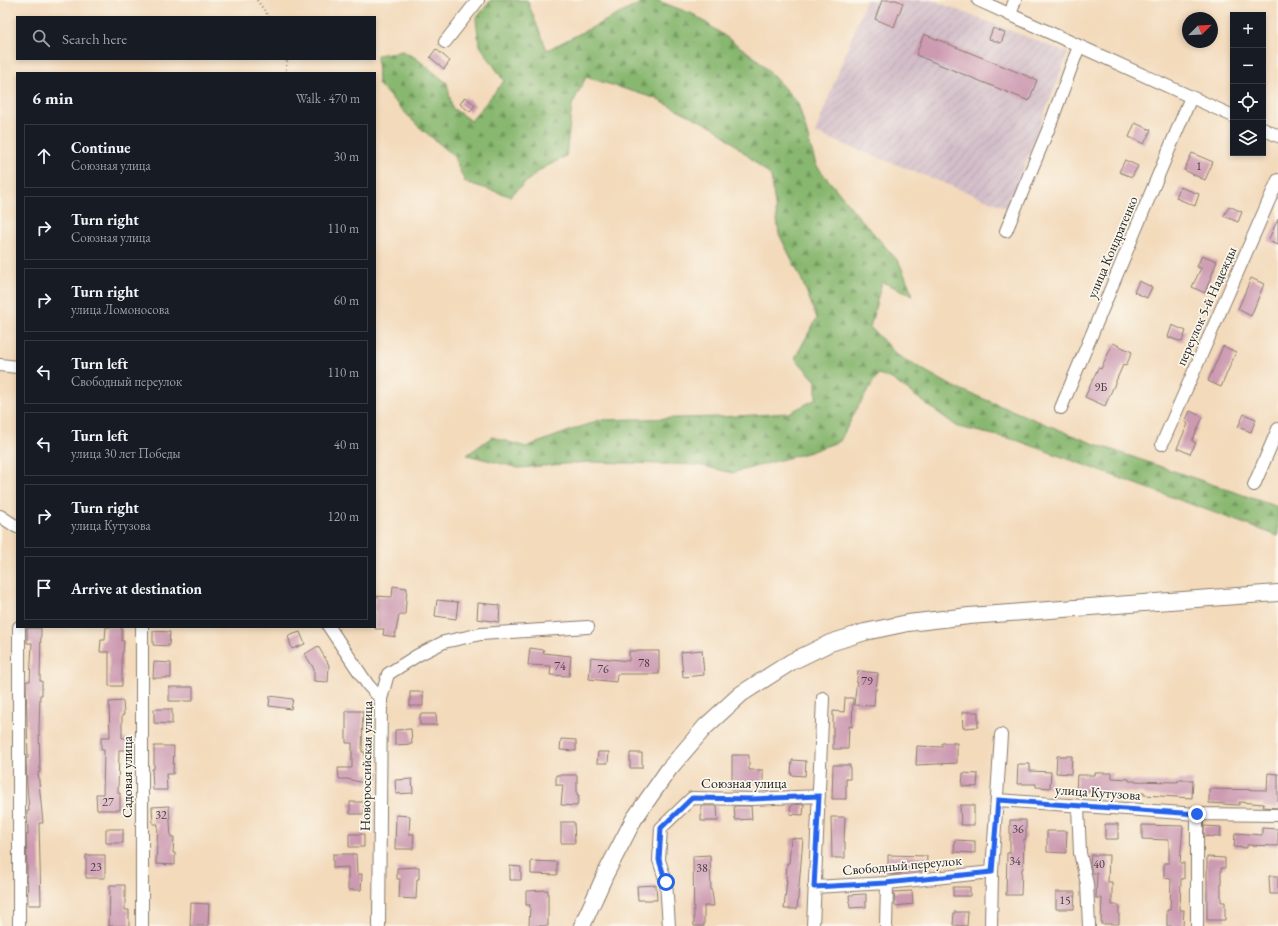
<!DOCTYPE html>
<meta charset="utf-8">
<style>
:root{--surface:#171b24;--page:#242831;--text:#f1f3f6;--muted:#9ea1a6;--line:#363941}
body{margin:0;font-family:"EB Garamond",serif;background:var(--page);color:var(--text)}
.controls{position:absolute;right:12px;top:12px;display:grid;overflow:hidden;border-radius:0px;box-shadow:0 2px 6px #0003}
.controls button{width:36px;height:36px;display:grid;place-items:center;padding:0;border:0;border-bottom:1px solid var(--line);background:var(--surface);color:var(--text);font:20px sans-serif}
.compass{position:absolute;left:1182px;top:12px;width:36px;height:36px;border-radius:50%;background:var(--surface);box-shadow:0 2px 6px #0003;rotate:66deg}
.stop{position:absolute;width:12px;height:12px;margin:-9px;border:3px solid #2563eb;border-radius:50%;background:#fff}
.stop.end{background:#2563eb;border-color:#fff;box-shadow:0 1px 4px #0008}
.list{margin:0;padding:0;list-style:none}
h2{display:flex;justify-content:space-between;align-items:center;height:52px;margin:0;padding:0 16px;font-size:17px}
h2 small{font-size:13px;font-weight:400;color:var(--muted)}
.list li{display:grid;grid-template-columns:26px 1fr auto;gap:12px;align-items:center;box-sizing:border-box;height:64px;margin:0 8px 8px;padding:0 8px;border:1px solid var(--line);border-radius:0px}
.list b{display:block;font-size:15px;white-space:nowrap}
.list p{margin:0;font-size:13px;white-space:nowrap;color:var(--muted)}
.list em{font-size:13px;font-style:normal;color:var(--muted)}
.icon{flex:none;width:22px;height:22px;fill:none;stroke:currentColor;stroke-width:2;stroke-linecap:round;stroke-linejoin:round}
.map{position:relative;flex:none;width:1278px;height:926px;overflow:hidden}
.search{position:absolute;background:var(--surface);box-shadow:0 2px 6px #0003;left:16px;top:16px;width:360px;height:44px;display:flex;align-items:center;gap:10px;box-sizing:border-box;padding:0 14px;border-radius:0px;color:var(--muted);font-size:15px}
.panel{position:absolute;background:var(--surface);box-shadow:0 2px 6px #0003;left:16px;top:72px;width:360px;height:556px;border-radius:0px}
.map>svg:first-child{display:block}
</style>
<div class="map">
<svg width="1278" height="926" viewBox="0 0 1278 926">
<defs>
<pattern id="industrial-furrows" width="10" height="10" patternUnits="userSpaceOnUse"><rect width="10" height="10" fill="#d2bdc8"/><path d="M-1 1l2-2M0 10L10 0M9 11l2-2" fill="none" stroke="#b4a2ab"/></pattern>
<pattern id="forest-firs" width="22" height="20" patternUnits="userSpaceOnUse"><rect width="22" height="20" fill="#88b76f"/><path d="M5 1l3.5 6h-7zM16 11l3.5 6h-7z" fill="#6e945a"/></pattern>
</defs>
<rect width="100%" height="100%" fill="#fbf7ec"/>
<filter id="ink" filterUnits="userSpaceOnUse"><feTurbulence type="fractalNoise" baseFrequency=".025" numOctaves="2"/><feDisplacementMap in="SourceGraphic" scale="8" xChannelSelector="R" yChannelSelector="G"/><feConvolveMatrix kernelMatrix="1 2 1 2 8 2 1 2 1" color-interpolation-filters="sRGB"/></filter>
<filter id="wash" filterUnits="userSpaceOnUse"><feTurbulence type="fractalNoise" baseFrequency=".012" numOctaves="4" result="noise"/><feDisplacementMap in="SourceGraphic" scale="16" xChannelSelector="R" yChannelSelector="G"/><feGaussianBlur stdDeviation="0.9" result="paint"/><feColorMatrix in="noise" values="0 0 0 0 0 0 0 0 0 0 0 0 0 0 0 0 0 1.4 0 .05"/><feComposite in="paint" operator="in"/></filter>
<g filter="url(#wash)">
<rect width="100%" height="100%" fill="#f3dabb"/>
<path fill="url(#industrial-furrows)" d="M866,0H932L1068,53L1008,208L815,133Z"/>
<path fill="url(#forest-firs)" stroke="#526a46" d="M491,0H527L547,50L647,0H656L695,15L757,59L798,103L816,165L858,216L899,262L913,295L882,282L870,327L897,355L952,386L1092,443L1278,507V536L1016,440L958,427L892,379L878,374L855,412L840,441L810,452L732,473L699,465L589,462L519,468L467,455L492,437L526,447L599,420L719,417L789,413L816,399V381L795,358L817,318L801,278L779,234L771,176L717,129L654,98L586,77L572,105L566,156L540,170L510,196L465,182L453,155L417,125L378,84L377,55L402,51L416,58L447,83L452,108L471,121L504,81L479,44L476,19Z"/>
<g id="blocks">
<path fill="#cc9ab1" d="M882,0H896L903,3L894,27L875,19Z
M993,28L1005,33L1001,43L989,39Z
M924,34L1037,80L1029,101L916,55Z
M436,49L450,61L444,69L430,57Z
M465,97L475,105L470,112L460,104Z
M1135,123L1151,130L1144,144L1129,137Z
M1192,153L1213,162L1205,180L1184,170Z
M1125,160L1138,166L1132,177L1119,172Z
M1180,187L1199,194L1195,206L1176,198Z
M1229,206L1242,212L1238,222L1224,216Z
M1278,219V245L1268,241Z
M1202,255L1217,261L1205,293L1192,287L1201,268L1197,267Z
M1251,278L1264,284L1251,316L1238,309Z
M1139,281L1152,287L1147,298L1134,292Z
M1172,325L1186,331L1182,342L1168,337Z
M1113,343L1132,352L1126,366L1123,365L1105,406L1085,397L1098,368L1101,369Z
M1223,346L1236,352L1221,387L1208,381Z
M1190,411L1203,417L1192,441L1196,443L1190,454L1177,448L1188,424L1185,422Z
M1244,414L1256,419L1251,432L1238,427Z
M393,586L407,588L405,615H399L395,637L383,635L384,629H375V596L392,597Z
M437,600L458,602L456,619L435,616Z
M478,603L500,605L499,622L477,619Z
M106,627H122V641H124L123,653H122V686H109V652H100L101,640H105Z
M27,628H41L40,681H42V695H40L39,730L40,772H38L43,823H39L41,905H28L26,835H28L27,811H29L27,785L26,758H28L26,682L27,681H30L32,643H27Z
M153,631L170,632L169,646L153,645Z
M300,632L305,644L292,649L288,636Z
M318,646L329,665L328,682L314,681V669L305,654Z
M530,648L544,650L543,653L571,656L569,676L550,675L551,666L528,665Z
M702,650L704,675L683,677L681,652Z
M629,651H659V674H617L616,682L589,679L591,657L629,661Z
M154,662L171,663V678H153Z
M858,671L878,673L876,690H875L874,706L854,705Z
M169,687H193V701H169Z
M410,692H423V706H410Z
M270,696L293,699L291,709L269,706Z
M845,698H853L852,727L849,726L848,749H833V711L844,712Z
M123,701L124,715H122V738H127V750H119L118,793H120V810H97L96,794H103L104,750H101V737H110L109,702Z
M154,709H172V724L154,723Z
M346,711H363L362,752H365V774L370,775L368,784L347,779H339L338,768H352V743H346Z
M962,712H978V727L963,728Z
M420,714H436L437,725H420Z
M411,729L412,744L395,745V730Z
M561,739L576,740V751L560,750Z
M942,743H957V763L916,765L917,746L942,747Z
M154,746H174L173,774H166L167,790H153L152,769H154Z
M598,752H609L608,763H597Z
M630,753H642V768H630Z
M732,755H749V770H763V783H749V789H732Z
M1057,756H1072L1071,774L1056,773Z
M792,760L806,761L805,776L791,775Z
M1018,764H1030V771L1051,772L1050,788L1036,787V784H1017Z
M833,765H850V779H846V799H832Z
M963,773L978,774L977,787L962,786Z
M1095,773H1112V778L1129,779V781L1178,782V780H1193L1192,798L1144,795V793L1089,791V792H1076L1077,775H1095Z
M1268,773L1278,774V808L1263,807L1264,804L1239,802V805L1209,803V789L1267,790Z
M556,775H577V795H579L577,806L561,805L563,785H556Z
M412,779L413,793L396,794L395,780Z
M350,802H364V814H350Z
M804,804L803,815L790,814L791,805Z
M960,805H974V825H961Z
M169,806L171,837H174L173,853H175V865L156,864L158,824H153L152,807Z
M701,806H717L718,821H701Z
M734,806H751L752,819L735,820Z
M396,815L410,816L409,834H414L413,849H395Z
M831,817H845L844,842H845V858H832Z
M1010,820H1026V839H1024L1023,869H1022L1021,895H1006L1007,853H1010Z
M561,822H574L575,843H561Z
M1105,824H1118V839H1105Z
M1142,825L1183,826L1180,863H1184V879H1181L1180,910H1184L1183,926H1167V910H1170L1171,879L1164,878V863H1169V840L1142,839Z
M1204,826L1221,827L1220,837L1204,836Z
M1262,828L1278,829V846L1247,845V848L1234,847L1235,833L1262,835Z
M106,829H123V843H106Z
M1047,831H1067L1066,853L1047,852Z
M349,834H364V847H349Z
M791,838L803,839L797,909H784L787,880H786L787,863H789Z
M955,840L975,841V853L954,852Z
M333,854H356L357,874H362L361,890H348V867L333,868Z
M86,855H105V878H86Z
M710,855L711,891H712L714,906H704V926H694L693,856Z
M888,855L927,856L926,871L901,870V874H888Z
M1091,855H1109L1108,882H1112V905H1119V924H1101L1102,898H1096L1097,873H1092L1090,865Z
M1207,857L1225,858V868H1221V902H1225V920H1207Z
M531,861L557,862V875L531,874Z
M510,866L521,867V880H510Z
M419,867V879H417L416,899L399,898L400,879H397V868Z
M1269,876H1278V894H1270Z
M110,885H125V910H129V926H109Z
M656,885L657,900H638L637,886Z
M953,887H970V896H953Z
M548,890V926H529L530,905H526V891Z
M912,891L913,904L895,906L894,892Z
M1056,892H1075L1074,909H1056Z
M866,894V907L850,908L849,895Z
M191,903L209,904L208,926H190Z
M954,912H968L967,926L953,925Z"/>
</g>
</g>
<g filter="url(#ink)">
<use href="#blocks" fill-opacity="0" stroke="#887b6c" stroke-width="1"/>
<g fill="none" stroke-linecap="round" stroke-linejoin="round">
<g stroke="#887b6c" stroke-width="14">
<path id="minor" d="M978,0L1233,116
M1010,15L1015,0
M445,42L478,0
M1263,129L1278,136
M1006,231L1050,125L1079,46
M0,365L17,367
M1061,408L1191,97
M1162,444L1278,180
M1254,485L1278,429
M0,516L17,527
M142,627V926
M329,627L368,685L381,699
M998,800L1197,814L1278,815
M1078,806L1080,853L1087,884L1089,926
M814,887L887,883L992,872
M19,926V627
M379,926L381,699L388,674L418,655L444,642L481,634L588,627
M669,926L666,882L659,860L661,828L692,798L752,799L819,796
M813,926L823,698
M886,926L887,883
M991,926L992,872L1001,735
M1197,926V814"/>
</g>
<g stroke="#887b6c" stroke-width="18">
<path id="major" d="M582,926L606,873L634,819L669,769L705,727L741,694L791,662L830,643L865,632L908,623L969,616L1278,593"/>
</g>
<path stroke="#887b6c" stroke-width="2" stroke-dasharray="1 3" stroke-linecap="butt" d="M257,0L269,17
M283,73L286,69L287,59"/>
<use href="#minor" stroke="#fff" stroke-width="12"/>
<use href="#major" stroke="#fff" stroke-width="16"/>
</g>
</g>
<g fill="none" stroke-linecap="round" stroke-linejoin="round" filter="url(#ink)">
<path stroke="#2563eb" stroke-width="5" d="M666,882L659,860L661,828L692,798L752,799L819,796L814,887L886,883L992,872L998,800L1197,814"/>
</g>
<g text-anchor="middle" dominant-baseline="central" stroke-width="3.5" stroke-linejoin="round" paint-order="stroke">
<g font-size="12" fill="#483c41">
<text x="1199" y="166">1</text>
<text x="1101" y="387">9Б</text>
<text x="644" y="663">78</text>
<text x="560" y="666">74</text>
<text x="603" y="669">76</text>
<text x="867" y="681">79</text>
<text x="108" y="802">27</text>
<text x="161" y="815">32</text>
<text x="1018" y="829">36</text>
<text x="1015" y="861">34</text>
<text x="1099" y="864">40</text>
<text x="96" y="867">23</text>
<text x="702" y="868">38</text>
<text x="1065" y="900">15</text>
</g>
<g font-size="14" fill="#1c1c1c" stroke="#fbf7ec">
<text transform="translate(1112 247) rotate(-67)">улица Кондратенко</text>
<text transform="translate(1206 306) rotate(-66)">переулок 5-й Надежды</text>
<text transform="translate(366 766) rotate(-89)">Новороссийская улица</text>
<text transform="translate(127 777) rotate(-90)">Садовая улица</text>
<text x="744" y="783">Союзная улица</text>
<text transform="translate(1098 792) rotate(4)">улица Кутузова</text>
<text transform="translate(902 865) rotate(-5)">Свободный переулок</text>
</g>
</g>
</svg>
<div class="controls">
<button>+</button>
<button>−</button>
<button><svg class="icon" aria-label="locate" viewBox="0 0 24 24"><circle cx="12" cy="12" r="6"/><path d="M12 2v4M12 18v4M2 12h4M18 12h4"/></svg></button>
<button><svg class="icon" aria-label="layers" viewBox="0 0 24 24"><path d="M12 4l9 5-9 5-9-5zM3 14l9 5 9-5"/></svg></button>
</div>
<svg class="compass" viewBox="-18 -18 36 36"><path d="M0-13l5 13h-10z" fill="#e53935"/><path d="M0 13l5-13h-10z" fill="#9ea1a6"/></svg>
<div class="stop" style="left:666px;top:882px"></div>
<div class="stop end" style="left:1197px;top:814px"></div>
<div class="search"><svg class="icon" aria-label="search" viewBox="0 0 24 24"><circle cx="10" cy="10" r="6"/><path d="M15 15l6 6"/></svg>Search here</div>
<section class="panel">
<h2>6 min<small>Walk · 470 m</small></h2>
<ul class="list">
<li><svg class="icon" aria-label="ahead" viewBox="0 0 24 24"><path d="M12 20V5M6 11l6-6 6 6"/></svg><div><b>Continue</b><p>Союзная улица</p></div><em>30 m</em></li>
<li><svg class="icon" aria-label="right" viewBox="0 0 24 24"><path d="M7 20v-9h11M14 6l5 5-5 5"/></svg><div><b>Turn right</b><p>Союзная улица</p></div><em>110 m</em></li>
<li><svg class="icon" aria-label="right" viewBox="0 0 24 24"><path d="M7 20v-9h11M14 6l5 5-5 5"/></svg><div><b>Turn right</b><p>улица Ломоносова</p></div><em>60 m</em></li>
<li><svg class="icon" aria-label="left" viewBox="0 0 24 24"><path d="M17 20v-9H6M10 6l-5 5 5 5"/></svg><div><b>Turn left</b><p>Свободный переулок</p></div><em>110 m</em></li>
<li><svg class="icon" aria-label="left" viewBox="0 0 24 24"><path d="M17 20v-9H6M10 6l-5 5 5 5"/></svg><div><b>Turn left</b><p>улица 30 лет Победы</p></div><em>40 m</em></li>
<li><svg class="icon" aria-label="right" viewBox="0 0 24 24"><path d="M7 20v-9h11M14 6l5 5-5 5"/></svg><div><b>Turn right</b><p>улица Кутузова</p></div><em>120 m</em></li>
<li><svg class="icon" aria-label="arrive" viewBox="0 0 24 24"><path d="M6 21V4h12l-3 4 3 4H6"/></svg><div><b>Arrive at destination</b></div></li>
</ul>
</section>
</div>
